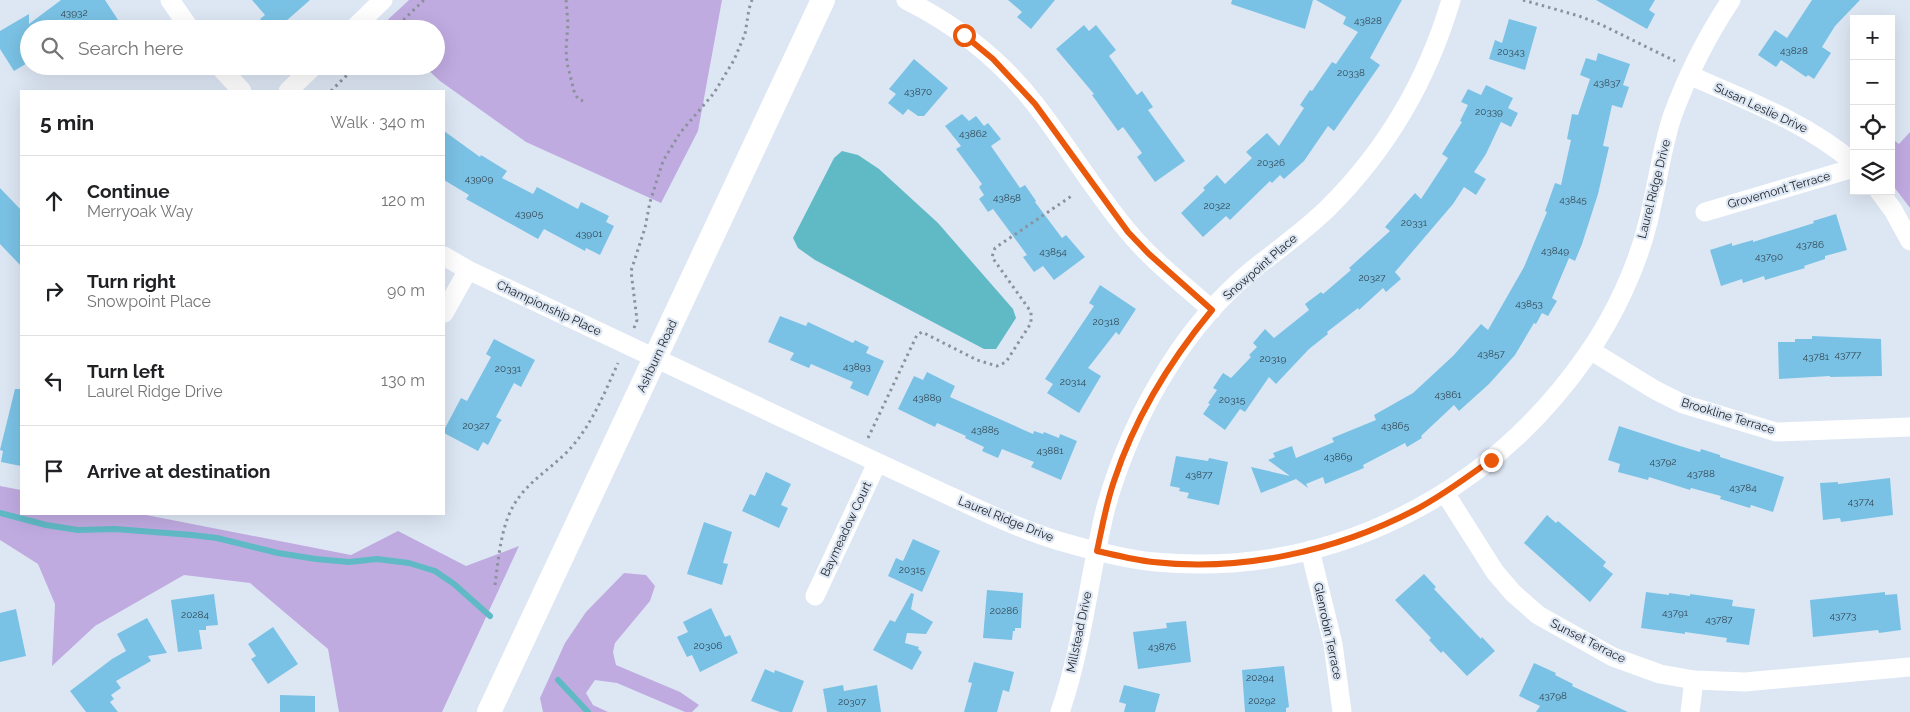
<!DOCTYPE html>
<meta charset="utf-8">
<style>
:root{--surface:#fff;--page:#f6f6f6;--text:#202124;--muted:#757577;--line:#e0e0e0}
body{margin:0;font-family:Raleway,sans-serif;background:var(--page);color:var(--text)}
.controls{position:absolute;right:15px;top:15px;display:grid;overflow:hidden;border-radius:0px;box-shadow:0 5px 20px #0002}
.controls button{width:45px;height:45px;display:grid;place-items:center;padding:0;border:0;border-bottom:1px solid var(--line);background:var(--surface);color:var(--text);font:25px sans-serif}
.stop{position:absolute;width:15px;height:15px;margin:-11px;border:4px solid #ea580c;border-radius:50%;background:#fff}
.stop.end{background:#ea580c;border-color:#fff;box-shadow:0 1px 5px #0008}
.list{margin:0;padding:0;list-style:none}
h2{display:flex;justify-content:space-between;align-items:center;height:65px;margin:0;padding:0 20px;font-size:21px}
h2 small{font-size:16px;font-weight:400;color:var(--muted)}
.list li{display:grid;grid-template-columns:32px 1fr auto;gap:15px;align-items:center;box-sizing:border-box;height:90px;padding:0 20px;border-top:1px solid var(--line)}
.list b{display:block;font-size:19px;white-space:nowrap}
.list p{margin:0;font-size:16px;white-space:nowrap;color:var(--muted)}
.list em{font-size:16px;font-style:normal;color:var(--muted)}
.icon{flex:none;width:28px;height:28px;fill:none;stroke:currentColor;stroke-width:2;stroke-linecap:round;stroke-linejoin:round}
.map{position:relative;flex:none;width:1910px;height:712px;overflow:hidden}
.search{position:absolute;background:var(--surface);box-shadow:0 5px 20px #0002;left:20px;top:20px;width:425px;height:55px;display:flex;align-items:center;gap:12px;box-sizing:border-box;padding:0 18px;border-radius:28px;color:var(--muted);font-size:19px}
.panel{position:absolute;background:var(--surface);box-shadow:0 5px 20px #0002;left:20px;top:90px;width:425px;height:425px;border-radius:0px}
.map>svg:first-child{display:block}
</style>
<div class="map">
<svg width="1910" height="712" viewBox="0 0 1910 712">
<rect width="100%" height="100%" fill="#dde7f4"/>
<path fill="#c0abe1" d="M409,0H722L698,131L661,203L526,142L440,81L424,66H436V29H382L380,27Z
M1910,132V208L1891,183V138L1899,144Z
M0,486L21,490V514H141L351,555L398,531L466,566L519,546L442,712H339L328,649L250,583L184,575L95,626L52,666L55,604L38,564L0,540Z
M624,573L646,575L655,586L650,601L615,643L613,652L616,665L680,692L699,705L692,712H685L617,683L595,680L586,693L593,705L608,712H543L540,698L565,643L586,612Z"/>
<path fill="#60bac6" d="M842,151L858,155L879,169L938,223L1013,309L1016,318L996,349H984L815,260L798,248L793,238L834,158Z"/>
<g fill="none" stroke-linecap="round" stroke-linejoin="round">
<path stroke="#60bac6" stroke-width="6" d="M0,513L46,525L78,530L115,529L192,535L217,538L278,553L316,559L349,562L377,559L409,563L435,571L454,584L490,616
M558,680L588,712"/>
</g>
<path fill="#7ac2e5" d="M61,0H105L124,29H66L60,19L56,29H29V62L14,71L0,49V31L29,14V24Z
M252,0H310L277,29H269L260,19L265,15Z
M1008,0H1055L1031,29L1017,17L1022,12Z
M1232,0H1313L1305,29L1231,4Z
M1316,0H1402L1370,58L1380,65L1334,131L1328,126L1304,161L1284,179L1280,175L1272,183L1270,181L1230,220L1226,216L1203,237L1181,213L1205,190L1203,188L1217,175L1225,184L1252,158L1246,152L1267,133L1279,146L1304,108L1300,105L1310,90L1312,91L1332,62L1336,64L1358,32L1343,24L1346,17Z
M1596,0H1655L1649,10L1655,14L1647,29Z
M1812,0H1860L1835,26L1822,47L1831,53L1814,79L1808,75L1806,77L1781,60L1776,67L1758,55L1775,30L1787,38Z
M1509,19L1537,27L1525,70L1489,59L1495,40L1502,43Z
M1084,25L1089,31L1096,25L1116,50L1109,56L1137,95L1142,91L1153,107L1148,110L1185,161L1155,182L1137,157L1142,153L1123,127L1118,131L1092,95L1094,94L1056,49Z
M1598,53L1630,64L1623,85L1629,87L1622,108L1612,105L1603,146L1609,147L1598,194L1582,244L1575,261L1569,258L1552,298L1557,301L1548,316L1542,313L1536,324L1534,323L1515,355L1489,384L1459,411L1454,405L1421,436L1422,438L1407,447L1405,443L1363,465L1364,468L1325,484L1323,477L1306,484L1308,488L1296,479L1261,493L1251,467L1290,476L1268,460L1275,457L1273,453L1292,446L1296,458L1334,442L1332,438L1376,420L1374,415L1413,393L1454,355L1481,324L1488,330L1524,267L1547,212L1545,211L1555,183L1561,185L1571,140L1567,139L1572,114L1578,115L1590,79L1580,75L1586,58L1596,61Z
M914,59L948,88L924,116H918L908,109L903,115L888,103L896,94L889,89Z
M1486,85L1513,98L1508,108L1518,113L1511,127L1501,122L1486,154L1474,172L1486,179L1476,195L1464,187L1453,204L1395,272L1401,279L1386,292L1383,288L1359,310L1358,308L1327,332L1328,334L1309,349L1276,384L1269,377L1245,412L1240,409L1225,430L1203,414L1210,404L1208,403L1217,390L1213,388L1223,373L1231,378L1251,357L1249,355L1257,347L1253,343L1265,329L1274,338L1309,310L1305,304L1321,292L1323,294L1351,270L1349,268L1390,231L1385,227L1415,193L1421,199L1448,158L1442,154L1462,122L1460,121L1468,105L1461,102L1468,89L1481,95Z
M962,114L969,121L976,116L984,126L988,123L1001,139L991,146L1020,188L1025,185L1036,201L1035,202L1062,238L1066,235L1085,257L1054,280L1043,266L1034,272L1023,257L1027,255L993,209L988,212L979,199L984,195L979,187L982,184L956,149L961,146L945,126Z
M444,131L480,157L481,155L507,171L502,178L533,194L537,187L578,209L581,202L609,216L606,222L614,226L600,255L586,248L585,251L544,229L538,239L466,199L469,195L444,180Z
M0,188L21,210V266L0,244Z
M1836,214L1847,250L1825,256V259L1804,266L1805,268L1765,280L1764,276L1743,283L1742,279L1721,286L1710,250L1732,243V246L1753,240V242L1814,223L1813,221Z
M1100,285L1136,309L1119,335L1116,332L1088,368L1101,376L1079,413L1047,393L1053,384L1045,379L1094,306L1089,303Z
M780,316L806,326L808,322L853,343L855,340L869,347L866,353L884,361L868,396L850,388L853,382L811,364L809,368L790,360L794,353L768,342Z
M1812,336L1881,339L1882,376L1830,377V376L1779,379L1778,342H1795V339H1812Z
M494,339L535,360L521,387L514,383L496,417L502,420L500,422L488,445L483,442L478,451L444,433V430L461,398L467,401L491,357L486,354Z
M927,372L955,386L950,397L1033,434L1034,431L1043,434L1044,432L1059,438L1060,434L1077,441L1061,480L1031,467L1034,462L1002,449L998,458L982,451L984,447L965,438L966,436L937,423L935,427L898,409L914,376L923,380Z
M15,389H21V466L1,462L3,451L0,450Z
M1619,426L1680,446L1700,452L1701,449L1720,455V457L1784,477L1773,512L1751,505L1750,508L1720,499L1721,496L1691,488L1690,490L1649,477L1648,480L1618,472L1620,464L1608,460Z
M1176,456L1208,461L1209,458L1228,462L1219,505L1187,498L1189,493L1179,491L1180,488L1170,486Z
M766,472L791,484L781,505L788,508L779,528L742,511L750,494L755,496Z
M1890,478L1893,515L1841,522L1840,518L1823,520L1820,483L1838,482V484Z
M1547,515L1556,523L1558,521L1606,562L1603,566L1613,574L1590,602L1524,543Z
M704,522L732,532L723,563L728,564L722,585L687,574Z
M913,539L940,551L922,592L888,576L896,558L903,561Z
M1424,574L1436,587L1434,589L1481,639L1482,637L1495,651L1467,676L1443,651L1441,653L1429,640L1431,638L1395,600Z
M987,590L1023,593L1021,628H1015V631H1013L1012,640L983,638Z
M1646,592L1669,595V593L1690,596V594L1733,600L1732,606L1755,609L1749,645L1726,642L1727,638L1685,632V634L1641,628Z
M1885,592V595L1897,594L1901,630L1879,633L1878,630L1813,637L1810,600Z
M911,593L914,594L911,609L933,622L926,634L907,633L905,643L919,647L918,649L922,652L912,670L873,650L890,620L895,622Z
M214,594L218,625L206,626V630H199L202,649L178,652L171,600Z
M711,608L725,637L730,635L738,653L700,672L692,655L687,657L677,637L688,632L683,622Z
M16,609L26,656L0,662V613Z
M147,618L167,653L148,656L151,661L116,681L121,688L111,695L114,699L110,702L118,712H86L70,691L112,659L126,651L117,634Z
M1186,621L1191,662L1138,669L1133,632L1167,628L1166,623Z
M273,627L298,664L268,684L251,659L256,656L248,644Z
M974,662L1014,672L1009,692L1003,690L997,712H964L972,683L968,682Z
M1534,663L1556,673L1555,675L1573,684L1572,686L1628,712H1536L1540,706L1519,696Z
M1284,666L1289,707L1286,708V712H1245L1242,670Z
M765,669L774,673L775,670L804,681L792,712H780L751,701Z
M843,685L844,691L877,685L881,712H827L823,689Z
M1124,685L1160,694L1155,712H1124L1126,704L1119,702Z
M280,695L315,696V712H280Z"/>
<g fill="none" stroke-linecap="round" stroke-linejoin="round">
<path stroke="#8b929b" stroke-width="3" stroke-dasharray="2.5 4" stroke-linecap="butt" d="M566,0L568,23L566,50L567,63L574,91L578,99L586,102
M1523,0L1579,16L1602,25L1675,61
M394,29L424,0
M331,91L356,66
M634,328L637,320L631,271L645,228L650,202L663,161L680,133L714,93L734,60L745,34L749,9L752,0
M868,438L917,335L922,332L977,360L997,366L1006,362L1031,323V312L992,257L995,248L1073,195
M495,585C498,562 500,538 508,517C520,486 545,474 567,452C591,427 604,394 618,363"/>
<path stroke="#fff" stroke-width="19" d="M170,0L190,29
M906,0C956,25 1000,59 1035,104C1067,145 1093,189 1126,229C1151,260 1183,284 1212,310
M353,29L383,0
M219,66L242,91
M1689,75C1746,100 1806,122 1854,163
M288,91L314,66
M1879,191L1893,210L1910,241
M1705,212L1854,168
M444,256L468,270C582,324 696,377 810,431C858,453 905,475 952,497C987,513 1022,530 1059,541C1090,550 1123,559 1155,562C1329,578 1488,497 1587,355C1614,316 1637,268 1648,222C1657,187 1661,151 1672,117C1687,76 1707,36 1731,0
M444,313L468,270
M1590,350L1655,390L1683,404L1776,432L1910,427
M1445,493L1495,572L1513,593L1538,615L1613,657L1660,674L1694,680L1745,682L1910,667
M1310,550L1333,644L1342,712
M815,596L877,463
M1060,712C1083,646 1089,575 1106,507C1120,457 1141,410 1169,366C1191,331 1219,298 1251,271C1277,250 1305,231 1329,207C1387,149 1428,78 1451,0
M1690,712L1694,680"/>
<path stroke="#fff" stroke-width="24" d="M489,712L823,0"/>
</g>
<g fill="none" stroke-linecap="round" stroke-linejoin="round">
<path stroke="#ea580c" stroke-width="6" d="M964,35L993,59L1035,104L1128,232L1149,254L1212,310C1169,362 1135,417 1114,481C1106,504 1102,528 1097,551C1115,555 1134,560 1153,562C1242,572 1336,551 1415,510C1442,496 1466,478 1491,460"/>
</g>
<g text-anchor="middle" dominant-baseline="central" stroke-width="4.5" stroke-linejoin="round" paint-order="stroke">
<g font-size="10" fill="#334754">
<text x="74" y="12">43932</text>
<text x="1368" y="20">43828</text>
<text x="1794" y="50">43828</text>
<text x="1511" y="51">20343</text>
<text x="1351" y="72">20338</text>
<text x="1607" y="82">43837</text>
<text x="918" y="91">43870</text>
<text x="1489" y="111">20339</text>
<text x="973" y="133">43862</text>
<text x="1271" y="162">20326</text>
<text x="479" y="178">43909</text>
<text x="1007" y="197">43858</text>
<text x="1573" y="199">43845</text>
<text x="1217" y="205">20322</text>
<text x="529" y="213">43905</text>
<text x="1414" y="222">20331</text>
<text x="589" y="233">43901</text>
<text x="1810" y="244">43786</text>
<text x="1555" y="250">43849</text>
<text x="1053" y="251">43854</text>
<text x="1769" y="256">43790</text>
<text x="1372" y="277">20327</text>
<text x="1529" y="303">43853</text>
<text x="1106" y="321">20318</text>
<text x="1491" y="353">43857</text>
<text x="1848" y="354">43777</text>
<text x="1816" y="356">43781</text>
<text x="1273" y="358">20319</text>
<text x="857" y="366">43893</text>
<text x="508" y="368">20331</text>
<text x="1073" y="381">20314</text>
<text x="1448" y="394">43861</text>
<text x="927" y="397">43889</text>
<text x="1232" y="399">20315</text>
<text x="476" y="425">20327</text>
<text x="1395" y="425">43865</text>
<text x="985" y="429">43885</text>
<text x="1050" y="450">43881</text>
<text x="1338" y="456">43869</text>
<text x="1663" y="461">43792</text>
<text x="1701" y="473">43788</text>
<text x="1199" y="474">43877</text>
<text x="1743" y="487">43784</text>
<text x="1861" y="501">43774</text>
<text x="912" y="569">20315</text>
<text x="1004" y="610">20286</text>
<text x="1675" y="612">43791</text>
<text x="195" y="614">20284</text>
<text x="1843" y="615">43773</text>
<text x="1719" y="619">43787</text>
<text x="708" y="645">20306</text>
<text x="1162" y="646">43876</text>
<text x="1260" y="677">20294</text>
<text x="1553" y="695">43798</text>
<text x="1262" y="700">20292</text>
<text x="852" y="701">20307</text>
</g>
<g font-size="12" fill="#1b1e23" stroke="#dde7f4">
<text transform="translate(1761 108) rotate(25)">Susan Leslie Drive</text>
<text transform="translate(1654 189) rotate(-76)">Laurel Ridge Drive</text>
<text transform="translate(1779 190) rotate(-16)">Grovemont Terrace</text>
<text transform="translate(1260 267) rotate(-41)">Snowpoint Place</text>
<text transform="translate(549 308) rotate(25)">Championship Place</text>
<text transform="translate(657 356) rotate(-65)">Ashburn Road</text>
<text transform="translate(1728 416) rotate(17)">Brookline Terrace</text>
<text transform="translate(1006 519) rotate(22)">Laurel Ridge Drive</text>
<text transform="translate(846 529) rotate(-65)">Baymeadow Court</text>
<text transform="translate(1328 631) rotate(78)">Glenrobin Terrace</text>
<text transform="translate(1079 632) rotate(-78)">Millstead Drive</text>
<text transform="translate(1588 641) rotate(27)">Sunset Terrace</text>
</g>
</g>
</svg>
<div class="controls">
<button>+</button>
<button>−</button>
<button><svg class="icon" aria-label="locate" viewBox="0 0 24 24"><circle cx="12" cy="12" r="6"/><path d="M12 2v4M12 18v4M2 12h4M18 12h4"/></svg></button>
<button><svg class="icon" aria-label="layers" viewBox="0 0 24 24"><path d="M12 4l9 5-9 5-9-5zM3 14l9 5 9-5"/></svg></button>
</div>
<div class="stop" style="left:964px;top:35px"></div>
<div class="stop end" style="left:1491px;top:460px"></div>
<div class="search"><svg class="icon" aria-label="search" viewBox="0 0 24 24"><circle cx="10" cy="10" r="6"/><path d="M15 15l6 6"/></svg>Search here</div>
<section class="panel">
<h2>5 min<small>Walk · 340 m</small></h2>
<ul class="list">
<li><svg class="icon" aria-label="ahead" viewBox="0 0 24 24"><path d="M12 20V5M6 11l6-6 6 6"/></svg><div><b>Continue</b><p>Merryoak Way</p></div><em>120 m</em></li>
<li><svg class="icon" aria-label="right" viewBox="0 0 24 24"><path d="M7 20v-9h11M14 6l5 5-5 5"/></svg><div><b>Turn right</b><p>Snowpoint Place</p></div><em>90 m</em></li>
<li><svg class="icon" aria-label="left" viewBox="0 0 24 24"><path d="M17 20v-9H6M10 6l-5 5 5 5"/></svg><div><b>Turn left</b><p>Laurel Ridge Drive</p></div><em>130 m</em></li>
<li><svg class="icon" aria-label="arrive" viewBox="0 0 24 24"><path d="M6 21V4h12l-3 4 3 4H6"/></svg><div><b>Arrive at destination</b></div></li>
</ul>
</section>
</div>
